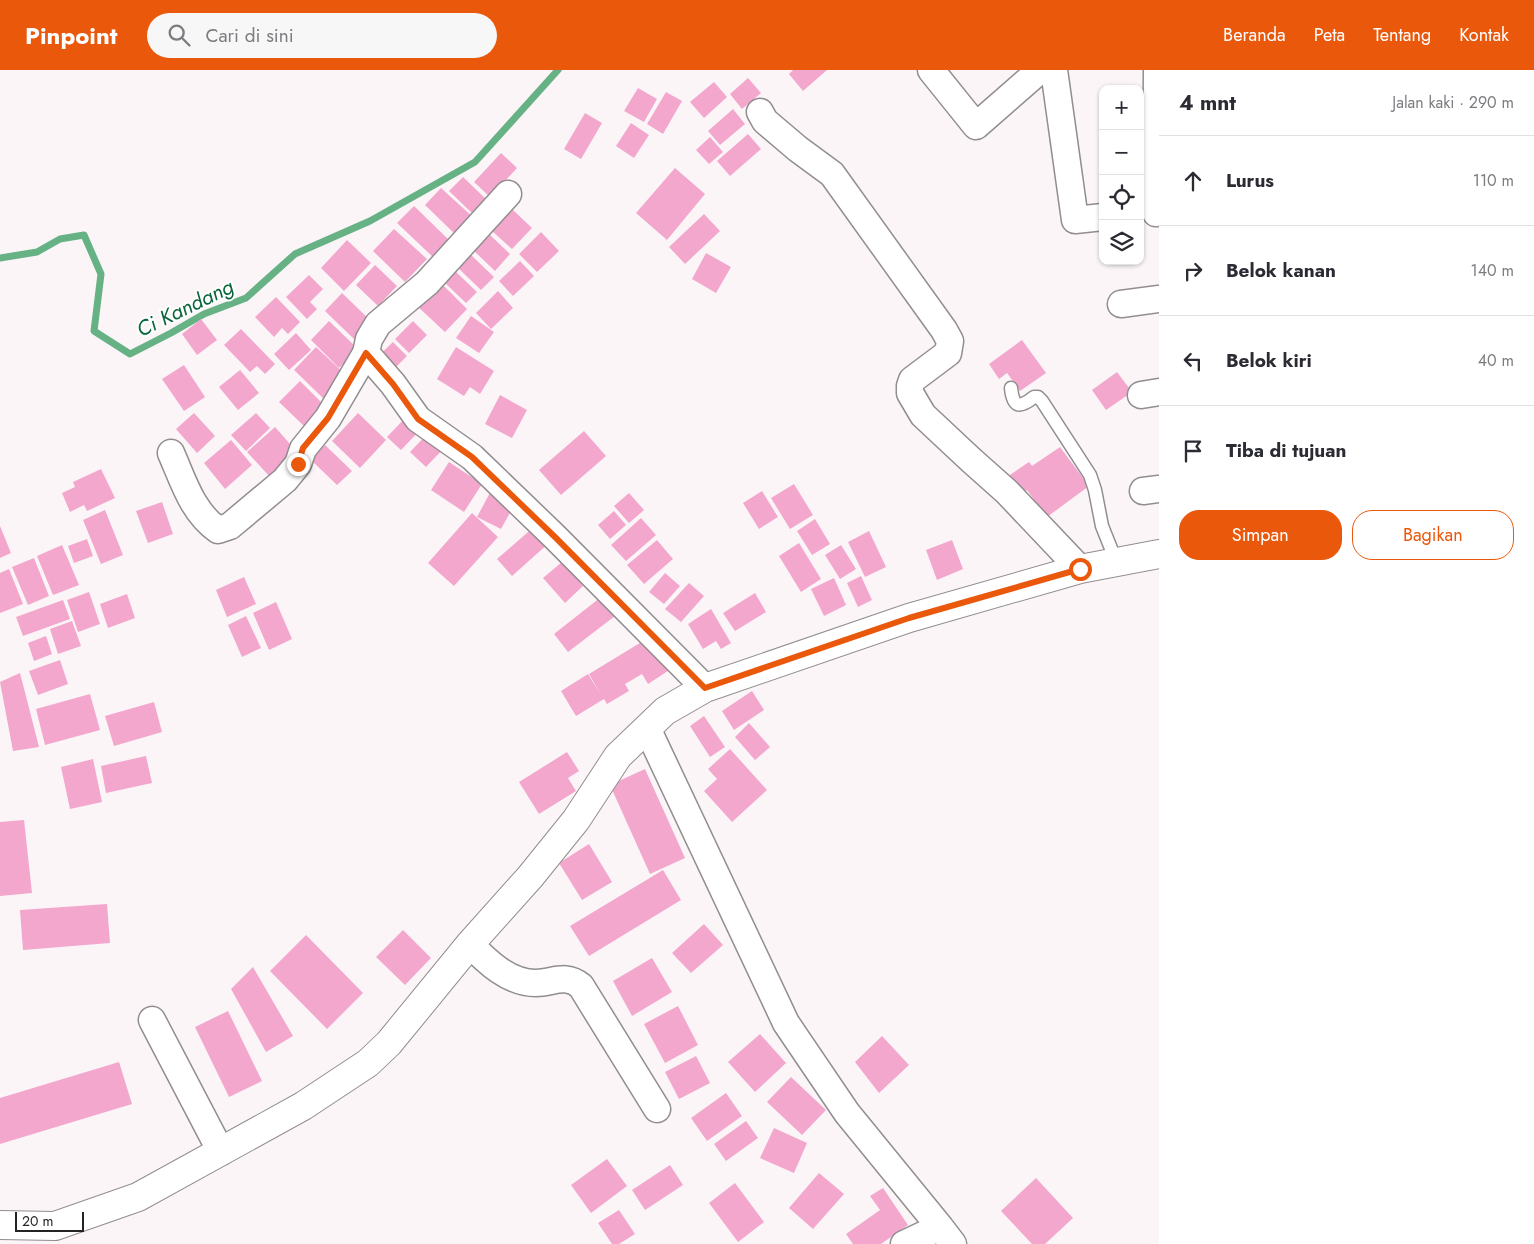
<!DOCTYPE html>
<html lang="id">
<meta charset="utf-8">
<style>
:root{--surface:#fff;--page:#f7f7f7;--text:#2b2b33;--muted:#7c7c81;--line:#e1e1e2;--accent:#ea580c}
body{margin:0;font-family:Jost,sans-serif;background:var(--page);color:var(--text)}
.controls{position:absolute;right:15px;top:15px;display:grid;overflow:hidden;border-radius:10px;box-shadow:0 1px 4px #0004}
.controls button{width:45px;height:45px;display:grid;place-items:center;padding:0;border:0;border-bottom:1px solid var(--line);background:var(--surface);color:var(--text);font:25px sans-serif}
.scale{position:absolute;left:15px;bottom:12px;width:69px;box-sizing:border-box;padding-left:5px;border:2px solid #242223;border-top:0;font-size:14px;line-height:18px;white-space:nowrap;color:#242223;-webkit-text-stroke:4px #fff;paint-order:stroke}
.stop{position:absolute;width:15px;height:15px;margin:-11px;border:4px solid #ea580c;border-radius:50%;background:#fff}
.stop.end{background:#ea580c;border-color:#fff;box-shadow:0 1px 5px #0008}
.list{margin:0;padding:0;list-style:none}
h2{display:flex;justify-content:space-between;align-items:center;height:65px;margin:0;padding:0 20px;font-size:21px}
h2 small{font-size:16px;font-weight:400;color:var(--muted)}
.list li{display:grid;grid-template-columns:32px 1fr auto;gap:15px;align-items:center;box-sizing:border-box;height:90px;padding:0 20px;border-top:1px solid var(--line)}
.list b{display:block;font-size:19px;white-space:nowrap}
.list em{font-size:16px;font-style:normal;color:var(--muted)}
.actions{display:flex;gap:10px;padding:15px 20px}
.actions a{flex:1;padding:11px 0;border:1px solid var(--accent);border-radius:20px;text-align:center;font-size:18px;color:var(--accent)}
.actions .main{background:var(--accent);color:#fff}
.icon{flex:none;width:28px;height:28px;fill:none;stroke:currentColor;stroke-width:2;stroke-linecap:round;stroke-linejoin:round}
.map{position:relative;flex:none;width:1159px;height:1174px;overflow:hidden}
header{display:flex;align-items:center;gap:30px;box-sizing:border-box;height:70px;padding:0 25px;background:var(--accent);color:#fff}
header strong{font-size:24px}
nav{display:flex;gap:28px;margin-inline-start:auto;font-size:18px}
.search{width:350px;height:45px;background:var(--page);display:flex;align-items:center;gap:12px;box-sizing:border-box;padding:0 18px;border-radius:28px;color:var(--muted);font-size:19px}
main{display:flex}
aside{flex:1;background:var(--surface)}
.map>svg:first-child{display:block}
</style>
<header>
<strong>Pinpoint</strong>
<div class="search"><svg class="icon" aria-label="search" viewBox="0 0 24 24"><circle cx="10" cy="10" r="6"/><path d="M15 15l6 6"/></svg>Cari di sini</div>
<nav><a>Beranda</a><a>Peta</a><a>Tentang</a><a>Kontak</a></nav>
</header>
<main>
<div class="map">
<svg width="1159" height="1174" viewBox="0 0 1159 1174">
<rect width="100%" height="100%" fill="#fbf5f8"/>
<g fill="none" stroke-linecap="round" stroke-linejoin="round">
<path stroke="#66b285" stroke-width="7" d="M0,188L37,182L60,169L84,165L101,204L94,261L130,284L171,263L204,244L246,228L295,184L370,151L475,92L558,0"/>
</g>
<path fill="#f3a7cd" d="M793,0H827L803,21L789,4Z
M748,8L761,23L742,39L730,24Z
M714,12L727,27L704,48L690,32Z
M638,18L657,29L644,52L624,41Z
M666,22L682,31L663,64L647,54Z
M733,39L745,54L720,75L708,61Z
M585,43L602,53L581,89L564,79Z
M631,53L649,65L634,88L616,76Z
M748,64L761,79L730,106L717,91Z
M710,67L723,82L709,94L696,80Z
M501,83L517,98L490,127L474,112Z
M675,98L705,124L667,170L636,143Z
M463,107L488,131L474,145L449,121Z
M441,118L474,148L457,166L425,135Z
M414,136L450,171L434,188L397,153Z
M513,140L532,158L512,179L492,161Z
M704,144L720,161L685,194L669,177Z
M394,159L427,189L405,212L373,181Z
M541,162L559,181L537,202L519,184Z
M489,164L510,184L495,201L473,180Z
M347,170L371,193L344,221L321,198Z
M706,183L731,197L716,223L692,209Z
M470,184L494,207L481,220L457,197Z
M520,191L534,206L513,226L499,211Z
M375,195L397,216L378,236L356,215Z
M455,201L477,222L466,233L444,212Z
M309,205L323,219L310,232L317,239L307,249L286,227Z
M439,211L467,239L445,262L416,235Z
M498,221L513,238L491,259L476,243Z
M342,223L372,252L356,271L325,241Z
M276,227L300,252L288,264L282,258L274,267L255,247Z
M471,246L494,262L479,283L456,268Z
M201,249L217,270L197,285L182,264Z
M329,251L358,279L339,298L311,270Z
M413,251L427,265L409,283L395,269Z
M241,259L275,294L265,304L257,296L250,302L224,275Z
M296,263L311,280L289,300L274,284Z
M1022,270L1046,303L1020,321L1007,303L999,309L989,294Z
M393,272L407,286L388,305L374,290Z
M316,277L348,307L326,331L294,300Z
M456,277L494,301L480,324L470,317L464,326L437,309Z
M184,295L205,327L184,341L162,309Z
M240,300L259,323L238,340L219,317Z
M1117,302L1132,322L1106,340L1092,320Z
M300,311L324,335L304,356L279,332Z
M500,325L527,340L512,368L485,354Z
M194,343L215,366L197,383L176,359Z
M256,343L270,358L246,381L231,365Z
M358,343L386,370L360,398L332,371Z
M408,345L422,358L401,380L387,367Z
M275,357L298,383L271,408L247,382Z
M431,360L447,375L426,397L410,382Z
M584,361L606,386L561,425L539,400Z
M231,370L252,395L225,419L204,393Z
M325,375L352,401L337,415L311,390Z
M1060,377L1089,416L1047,447L1027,420L1020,425L1007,407L1029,392L1032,396Z
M449,392L482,414L464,442L431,420Z
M101,399L115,428L87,441L84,435L70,442L62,423L75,417L73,412Z
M794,414L813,445L790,459L771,428Z
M492,419L516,432L501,459L477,447Z
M762,421L778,447L759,459L743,433Z
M629,423L644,440L629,453L614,436Z
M162,432L173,464L148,473L136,441Z
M105,440L123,485L101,494L83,450Z
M614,441L626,455L610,469L598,455Z
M472,443L498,467L454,516L428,493Z
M641,448L656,465L626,491L611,475Z
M815,449L830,474L812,485L797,461Z
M0,456L11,483L0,488Z
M535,456L549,473L512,506L497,489Z
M869,461L886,497L865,507L848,472Z
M87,469L93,486L74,493L68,476Z
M657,470L673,489L644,514L627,495Z
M952,470L963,499L937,510L926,480Z
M799,473L821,509L801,522L779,486Z
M62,475L79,515L53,525L37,486Z
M841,475L856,499L840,509L825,485Z
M34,488L49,526L28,535L12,497Z
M562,492L583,516L565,533L543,508Z
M9,499L23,534L0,543V503Z
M665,503L680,516L664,534L649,522Z
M861,506L872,530L858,537L847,513Z
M244,507L256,534L227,547L216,520Z
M834,508L846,535L824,546L811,519Z
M689,513L704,526L681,552L665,539Z
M89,522L100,554L78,562L67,530Z
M755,523L766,542L735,561L723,543Z
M127,524L135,548L108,558L100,534Z
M601,527L615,546L568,582L554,564Z
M63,530L70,549L23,566L16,547Z
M276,532L292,569L269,580L253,543Z
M711,539L731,573L721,579L716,571L703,579L688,554Z
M246,546L261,578L242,587L228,555Z
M72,551L81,576L58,584L50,559Z
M46,566L52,584L34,591L28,573Z
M648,568L668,601L648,614L642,604L625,614L629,621L607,634L604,629L576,646L561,621L588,604L601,625L589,604Z
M60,590L68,614L38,625L29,601Z
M20,603L39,677L13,681L0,612Z
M752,621L764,640L734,660L722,641Z
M90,624L100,660L45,675L36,639Z
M154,632L162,662L114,676L105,646Z
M704,646L725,677L710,687L690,656Z
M749,653L770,677L755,690L735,667Z
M730,679L767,720L732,752L704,721L717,709L708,699Z
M567,682L579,701L568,708L576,721L539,744L519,712Z
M146,686L152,713L106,723L101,696Z
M93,689L102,732L70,739L61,697Z
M645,699L685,788L650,804L610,715Z
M24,750L32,823L0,826V752Z
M589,774L612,812L582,830L559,793Z
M663,800L681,830L589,886L570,856Z
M107,834L110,873L23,880L20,840Z
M704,854L723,875L691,903L672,883Z
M403,860L431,888L405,915L376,887Z
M306,865L363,923L327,959L270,901Z
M652,888L672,922L632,946L613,911Z
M253,897L293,966L266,982L231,919Z
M678,936L698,975L665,993L644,954Z
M228,941L262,1011L229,1027L195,957Z
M760,964L786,993L755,1022L728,992Z
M882,966L909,995L879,1023L855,992Z
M696,986L710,1013L679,1029L665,1002Z
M119,992L132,1034L0,1074V1028Z
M791,1007L826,1040L802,1065L767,1032Z
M726,1023L742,1046L707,1071L691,1048Z
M746,1051L758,1068L726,1091L714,1074Z
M774,1058L807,1073L794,1103L760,1088Z
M607,1089L627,1116L591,1143L571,1115Z
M670,1095L683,1115L645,1140L632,1120Z
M819,1103L844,1124L813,1159L789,1138Z
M1036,1108L1073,1148L1045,1174H1032L1001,1141Z
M735,1113L764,1152L738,1172L709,1133Z
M883,1118L908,1155L881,1174H853L846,1164L880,1140L870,1126Z
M619,1140L635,1164L619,1174H612L598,1153Z"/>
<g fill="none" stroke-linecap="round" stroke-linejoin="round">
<g stroke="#928d8f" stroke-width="15">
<path id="lane" d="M1011,318C1013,337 1019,339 1034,327H1038L1042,331L1090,405L1095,420L1102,456L1116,491"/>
</g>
<g stroke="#928d8f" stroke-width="29">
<path id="street" d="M931,0L976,56L1040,0
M1054,0L1075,150L1103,147
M760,42L765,51L798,79L832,104L944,260L950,271L948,283L912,310L910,316V323L923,345L970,389L1007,422L1080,499
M1156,143L1157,0
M1121,234L1159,229
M366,283L393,314L418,349L472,387L555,467L705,618
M1141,325L1159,322
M171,383C183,410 192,442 218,460L230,456L285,410L298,394L303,379L328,348L366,283L369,269L378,254L427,213L508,124
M1143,421L1159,419
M647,658L786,953L847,1043L940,1157L953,1174
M470,874C487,892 509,913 536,913C553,913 565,903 581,916L657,1039
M152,950L221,1082
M904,1174L940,1157"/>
</g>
<g stroke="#928d8f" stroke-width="30">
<path id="secondary" d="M0,1155L55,1156L138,1127L303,1036L368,993L389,973L470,874L530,807L576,750L618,686L665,641L705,618L909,548L1080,499L1159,484"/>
</g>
<use href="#lane" stroke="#fff" stroke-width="12"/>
<use href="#street" stroke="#fff" stroke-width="26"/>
<use href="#secondary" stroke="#fff" stroke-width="28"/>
</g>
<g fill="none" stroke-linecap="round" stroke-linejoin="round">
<path stroke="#ea580c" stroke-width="6" d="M298,394L303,378L328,348L366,283L393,314L418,349L472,387L555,467L705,618L909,548L1080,499"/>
</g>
<g text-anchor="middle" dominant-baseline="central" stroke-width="4" stroke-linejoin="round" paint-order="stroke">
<g font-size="21" font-style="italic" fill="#08663b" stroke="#fff">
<text transform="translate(185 238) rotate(-26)">Ci Kandang</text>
</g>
</g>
</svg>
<div class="controls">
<button>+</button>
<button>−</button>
<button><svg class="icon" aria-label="locate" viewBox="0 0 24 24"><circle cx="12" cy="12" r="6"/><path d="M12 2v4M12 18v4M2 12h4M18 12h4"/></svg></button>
<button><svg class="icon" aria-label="layers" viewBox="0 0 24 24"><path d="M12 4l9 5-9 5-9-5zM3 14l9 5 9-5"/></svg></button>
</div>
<div class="scale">20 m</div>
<div class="stop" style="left:1080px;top:499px"></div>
<div class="stop end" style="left:298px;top:394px"></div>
</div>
<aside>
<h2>4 mnt<small>Jalan kaki · 290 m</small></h2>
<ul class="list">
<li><svg class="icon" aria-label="ahead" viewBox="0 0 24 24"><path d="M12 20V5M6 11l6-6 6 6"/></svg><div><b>Lurus</b></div><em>110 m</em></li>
<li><svg class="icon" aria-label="right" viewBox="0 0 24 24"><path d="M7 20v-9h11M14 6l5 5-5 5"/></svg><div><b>Belok kanan</b></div><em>140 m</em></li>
<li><svg class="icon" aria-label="left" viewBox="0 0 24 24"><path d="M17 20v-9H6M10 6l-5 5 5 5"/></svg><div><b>Belok kiri</b></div><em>40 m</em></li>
<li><svg class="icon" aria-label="arrive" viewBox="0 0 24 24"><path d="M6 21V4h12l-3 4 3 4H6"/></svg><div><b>Tiba di tujuan</b></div></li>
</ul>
<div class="actions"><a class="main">Simpan</a><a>Bagikan</a></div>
</aside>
</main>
